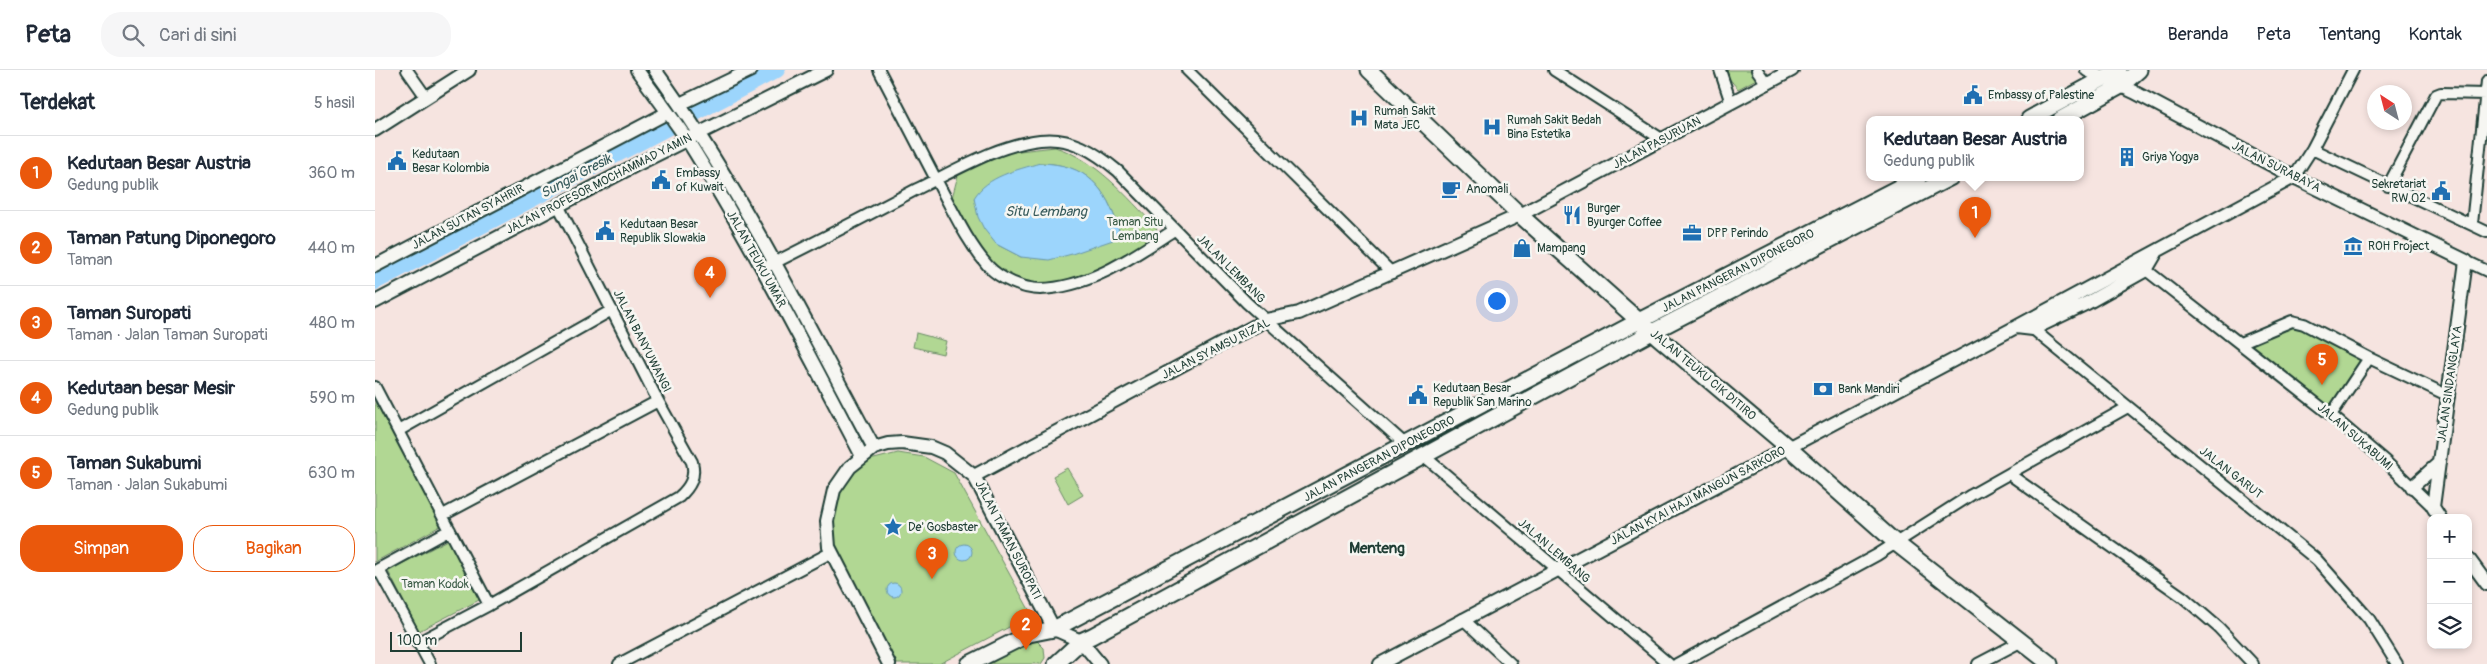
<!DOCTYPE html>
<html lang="id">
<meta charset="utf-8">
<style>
:root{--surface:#fff;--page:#f6f6f7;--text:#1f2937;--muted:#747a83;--line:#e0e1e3;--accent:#ea580c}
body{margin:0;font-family:Pangolin,sans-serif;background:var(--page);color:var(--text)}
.controls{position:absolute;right:15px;bottom:15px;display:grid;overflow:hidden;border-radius:10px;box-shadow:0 2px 8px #0003}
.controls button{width:45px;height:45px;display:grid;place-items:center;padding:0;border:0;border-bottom:1px solid var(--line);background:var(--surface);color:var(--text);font:25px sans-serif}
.compass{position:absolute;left:1992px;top:15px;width:45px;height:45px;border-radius:50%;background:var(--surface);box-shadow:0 2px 8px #0003;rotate:324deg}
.scale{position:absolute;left:15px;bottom:12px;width:132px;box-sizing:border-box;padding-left:5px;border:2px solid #1f3d34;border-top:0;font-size:14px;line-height:18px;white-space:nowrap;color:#1f3d34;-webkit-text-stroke:4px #f6f6f2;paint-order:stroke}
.you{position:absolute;left:1121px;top:230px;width:18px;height:18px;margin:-12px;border:4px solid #fff;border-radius:50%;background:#1a73e8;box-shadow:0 0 0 8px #1a73e833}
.badge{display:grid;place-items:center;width:32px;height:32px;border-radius:50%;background:var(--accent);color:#fff;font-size:16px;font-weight:700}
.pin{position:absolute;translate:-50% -41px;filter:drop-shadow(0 1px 2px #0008)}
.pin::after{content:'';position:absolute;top:26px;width:18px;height:15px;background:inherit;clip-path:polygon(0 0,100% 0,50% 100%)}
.popup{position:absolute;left:1491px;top:46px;width:218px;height:65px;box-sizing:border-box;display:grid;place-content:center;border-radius:10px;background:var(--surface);filter:drop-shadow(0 1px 4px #0005);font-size:16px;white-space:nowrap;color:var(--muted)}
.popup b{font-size:19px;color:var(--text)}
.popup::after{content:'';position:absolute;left:50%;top:100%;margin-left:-10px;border:10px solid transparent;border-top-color:var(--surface)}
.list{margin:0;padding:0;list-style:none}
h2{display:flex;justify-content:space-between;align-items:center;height:65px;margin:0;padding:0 20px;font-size:21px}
h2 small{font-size:16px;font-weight:400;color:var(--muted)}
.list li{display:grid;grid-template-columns:32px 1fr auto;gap:15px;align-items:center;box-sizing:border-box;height:75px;padding:0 20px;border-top:1px solid var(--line)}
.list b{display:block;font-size:19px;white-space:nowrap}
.list p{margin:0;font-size:16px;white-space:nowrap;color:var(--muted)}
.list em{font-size:16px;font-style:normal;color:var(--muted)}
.actions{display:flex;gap:10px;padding:15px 20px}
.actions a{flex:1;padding:11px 0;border:1px solid var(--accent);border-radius:20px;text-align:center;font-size:18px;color:var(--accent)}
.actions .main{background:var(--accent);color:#fff}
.icon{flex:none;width:28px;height:28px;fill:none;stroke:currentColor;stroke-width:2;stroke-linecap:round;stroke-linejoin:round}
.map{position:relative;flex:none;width:2112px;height:594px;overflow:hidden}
header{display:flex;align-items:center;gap:30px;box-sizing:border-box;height:70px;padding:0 25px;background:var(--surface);border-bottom:1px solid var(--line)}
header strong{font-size:24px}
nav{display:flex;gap:28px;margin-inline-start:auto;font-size:18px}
.search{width:350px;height:45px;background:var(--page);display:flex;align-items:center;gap:12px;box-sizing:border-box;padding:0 18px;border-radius:20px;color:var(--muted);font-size:19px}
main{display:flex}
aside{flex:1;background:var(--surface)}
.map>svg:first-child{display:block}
</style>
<header>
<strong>Peta</strong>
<div class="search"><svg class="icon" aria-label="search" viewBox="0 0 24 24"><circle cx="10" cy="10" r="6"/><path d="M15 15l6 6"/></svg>Cari di sini</div>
<nav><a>Beranda</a><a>Peta</a><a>Tentang</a><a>Kontak</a></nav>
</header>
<main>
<aside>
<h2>Terdekat<small>5 hasil</small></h2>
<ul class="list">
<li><span class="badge">1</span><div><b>Kedutaan Besar Austria</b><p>Gedung publik</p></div><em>360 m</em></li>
<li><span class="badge">2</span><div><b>Taman Patung Diponegoro</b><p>Taman</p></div><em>440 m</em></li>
<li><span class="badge">3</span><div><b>Taman Suropati</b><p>Taman · Jalan Taman Suropati</p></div><em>480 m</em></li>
<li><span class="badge">4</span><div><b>Kedutaan besar Mesir</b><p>Gedung publik</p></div><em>590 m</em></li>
<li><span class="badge">5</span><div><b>Taman Sukabumi</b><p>Taman · Jalan Sukabumi</p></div><em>630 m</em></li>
</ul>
<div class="actions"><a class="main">Simpan</a><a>Bagikan</a></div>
</aside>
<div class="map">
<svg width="2112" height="594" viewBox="0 0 2112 594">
<rect width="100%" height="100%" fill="#f6e4e0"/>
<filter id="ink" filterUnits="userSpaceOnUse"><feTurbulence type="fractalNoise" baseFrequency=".02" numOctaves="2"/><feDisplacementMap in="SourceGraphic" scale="10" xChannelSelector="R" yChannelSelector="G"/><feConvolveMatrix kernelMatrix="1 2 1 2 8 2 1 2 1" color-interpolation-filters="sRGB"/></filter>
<g filter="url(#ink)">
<path fill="#b1d793" stroke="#688a64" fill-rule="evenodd" d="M1347,0H1380L1385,7L1363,19Z
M680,77C722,90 751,126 781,157L782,161C767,181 695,216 670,214C653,212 629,206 616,194C603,181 587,145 577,128L583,105L627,83ZM664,93C712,94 731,117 744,160L646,187L621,174Z
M1924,255L1990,289L1955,341L1870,275L1910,256Z
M541,263L571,271L568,284L538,277Z
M0,331L69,454L0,492Z
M523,383L549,387L579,403L657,545L564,594H522L457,473L458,436L471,411L482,399L495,390Z
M692,398L708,425L693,434L678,406Z
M77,468L108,528L44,561L13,501Z
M656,571H662L669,578L670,588L666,594H607Z"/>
<path fill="#9cd5fc" stroke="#6a98ac" d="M665,93C712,94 731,117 744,160L738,170L697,184L674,190L646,187L621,174L609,159L603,147L599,128C612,106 642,100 665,93Z
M581 482a8 8 0 1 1 16 0a8 8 0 1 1-16 0Z
M512 520a7 7 0 1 1 14 0a7 7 0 1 1-14 0Z"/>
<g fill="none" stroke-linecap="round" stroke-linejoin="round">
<path stroke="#9cd5fc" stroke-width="16" d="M0,212L402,0"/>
<g stroke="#1f3d34" stroke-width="14">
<path id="minor" d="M32,0L51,27
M504,0C525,40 545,79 566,119C580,145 593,173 613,196C625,209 648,219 665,219C715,218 759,186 799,160
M812,0L1017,203
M1179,0L1288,70
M1345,0L1356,33
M1382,0L1392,14
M1937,79L2112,162
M1919,107L1937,79L1978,0
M2013,116L2061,25L2066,23L2111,24
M2097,154L2112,11
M2091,191L2112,201
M1766,196L1956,345L2010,391L2058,437
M387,199C439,173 491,146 542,119C581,100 622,75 665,70C696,66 720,82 743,101L872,233L1031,375
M1656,253L1658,259L1671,270L1942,490L1994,549L2022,594
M1865,273L1917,251L1929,254L1994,288L2074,326
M0,317L114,535
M1956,345L1994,288
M23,361L237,240
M1049,386L1294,594
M1634,404L1808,527L1844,558L1878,594
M68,445L283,331
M4,500L55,594
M0,501L75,460
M1088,549L1136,594
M42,573L114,535L304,427C315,417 321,407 317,392L283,331L183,135
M244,594L457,482
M1302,594L1502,485L1596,425L1753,337
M1603,594L1647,571"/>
</g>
<g stroke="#1f3d34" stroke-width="16">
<path id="tertiary" d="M262,0C279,24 297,47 313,71C376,172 431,280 487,386
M280,0C366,118 430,251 499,378
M1712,0L1759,22L1919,107L2091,191L2058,437L2065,448
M305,34L376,0
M0,60L94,0
M0,196L292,43
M0,232L259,96L451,0
M1641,257L1658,259L1712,233L1771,200L1781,183
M599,406L891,250L924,243L1145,145L1417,0
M2037,417L2064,393
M2093,488L2112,514
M514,594L454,477L452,451L459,420L475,397L499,378L513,374L527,373L556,377L570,383L599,406L679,559L706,571L725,594
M1005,594L1641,257L1919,107"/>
</g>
<g stroke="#1f3d34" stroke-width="19">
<path id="secondary" d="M994,0L1145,145L1264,251L1414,378L1521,473L1675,594
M1654,49L1744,0
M1686,49L1746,16L1764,0
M594,594L654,564L679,559L1264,251L1544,107
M681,594L706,571L717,566L1277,262L1576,107"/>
</g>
<use href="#minor" stroke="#f6f6f2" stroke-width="10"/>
<use href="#tertiary" stroke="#f6f6f2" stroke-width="12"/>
<use href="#secondary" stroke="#f6f6f2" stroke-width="15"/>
</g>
</g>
<defs>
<g id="civic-bare" transform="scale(1.5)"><path d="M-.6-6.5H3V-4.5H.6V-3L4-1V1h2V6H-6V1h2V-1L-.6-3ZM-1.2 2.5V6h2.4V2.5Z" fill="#1f6fb2" stroke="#f6f6f2" stroke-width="2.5" paint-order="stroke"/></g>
<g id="hospital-bare" transform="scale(1.5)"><path d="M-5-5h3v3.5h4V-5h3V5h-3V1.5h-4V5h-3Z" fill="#1f6fb2" stroke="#f6f6f2" stroke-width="2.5" paint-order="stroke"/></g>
<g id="building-bare" transform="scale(1.5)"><path d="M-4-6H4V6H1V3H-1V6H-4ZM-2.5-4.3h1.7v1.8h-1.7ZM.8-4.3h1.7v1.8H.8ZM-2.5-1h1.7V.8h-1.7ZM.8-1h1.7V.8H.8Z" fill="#1f6fb2" stroke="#f6f6f2" stroke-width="2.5" paint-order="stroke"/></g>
<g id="cafe-bare" transform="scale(1.5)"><path d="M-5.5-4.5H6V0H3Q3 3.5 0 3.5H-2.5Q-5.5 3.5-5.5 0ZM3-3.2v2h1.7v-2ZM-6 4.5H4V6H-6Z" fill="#1f6fb2" stroke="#f6f6f2" stroke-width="2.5" paint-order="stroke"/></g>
<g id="restaurant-bare" transform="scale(1.5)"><path d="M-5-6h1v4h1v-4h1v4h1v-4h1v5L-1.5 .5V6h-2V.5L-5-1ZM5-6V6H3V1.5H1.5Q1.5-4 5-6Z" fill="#1f6fb2" stroke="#f6f6f2" stroke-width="2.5" paint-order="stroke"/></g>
<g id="office-bare" transform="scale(1.5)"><path d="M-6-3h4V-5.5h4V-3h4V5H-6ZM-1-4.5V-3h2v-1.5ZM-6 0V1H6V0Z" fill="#1f6fb2" stroke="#f6f6f2" stroke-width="2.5" paint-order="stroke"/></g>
<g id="museum-bare" transform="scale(1.5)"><path d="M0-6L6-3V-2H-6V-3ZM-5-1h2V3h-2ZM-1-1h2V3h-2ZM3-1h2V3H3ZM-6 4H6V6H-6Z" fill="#1f6fb2" stroke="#f6f6f2" stroke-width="2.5" paint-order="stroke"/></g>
<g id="shop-bare" transform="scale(1.5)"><path d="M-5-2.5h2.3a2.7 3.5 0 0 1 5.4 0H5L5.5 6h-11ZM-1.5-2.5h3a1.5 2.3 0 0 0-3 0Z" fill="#1f6fb2" stroke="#f6f6f2" stroke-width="2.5" paint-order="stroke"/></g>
<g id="bank-bare" transform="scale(1.5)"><path d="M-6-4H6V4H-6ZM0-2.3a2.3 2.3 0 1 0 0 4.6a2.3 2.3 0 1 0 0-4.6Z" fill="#1f6fb2" stroke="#f6f6f2" stroke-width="2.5" paint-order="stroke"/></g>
<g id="sight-bare" transform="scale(1.5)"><path d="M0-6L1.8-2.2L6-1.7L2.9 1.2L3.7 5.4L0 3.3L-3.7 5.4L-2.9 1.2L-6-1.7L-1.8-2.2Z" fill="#1f6fb2" stroke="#f6f6f2" stroke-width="2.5" paint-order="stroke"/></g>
</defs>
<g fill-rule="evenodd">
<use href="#civic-bare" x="1598" y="25"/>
<use href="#hospital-bare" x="984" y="48"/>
<use href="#hospital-bare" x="1117" y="57"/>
<use href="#building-bare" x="1752" y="87"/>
<use href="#civic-bare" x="22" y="91"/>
<use href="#civic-bare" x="286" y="110"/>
<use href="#cafe-bare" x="1076" y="119"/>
<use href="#civic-bare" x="2066" y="121"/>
<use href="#restaurant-bare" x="1197" y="145"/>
<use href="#civic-bare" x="230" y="161"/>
<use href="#office-bare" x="1317" y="163"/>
<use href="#museum-bare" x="1978" y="176"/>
<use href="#shop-bare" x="1147" y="178"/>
<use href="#bank-bare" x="1448" y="319"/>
<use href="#civic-bare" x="1043" y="325"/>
<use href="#sight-bare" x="518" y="457"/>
</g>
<g text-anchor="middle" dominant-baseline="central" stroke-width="5" stroke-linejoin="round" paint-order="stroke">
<g font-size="12" fill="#1f3d34" stroke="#f6f6f2" text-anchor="start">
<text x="1613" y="25">Embassy of Palestine</text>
<text x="999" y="41">Rumah Sakit<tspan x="999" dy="14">Mata JEC</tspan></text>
<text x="1132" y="50">Rumah Sakit Bedah<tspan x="1132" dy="14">Bina Estetika</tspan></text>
<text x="37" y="84">Kedutaan<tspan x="37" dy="14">Besar Kolombia</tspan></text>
<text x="1767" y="87">Griya Yogya</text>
<text x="301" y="103">Embassy<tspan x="301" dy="14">of Kuwait</tspan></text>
<text x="2051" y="114" text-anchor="end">Sekretariat<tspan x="2051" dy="14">RW 02</tspan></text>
<text x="1091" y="119">Anomali</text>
<text x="1212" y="138">Burger<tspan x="1212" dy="14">Byurger Coffee</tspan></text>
<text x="245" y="154">Kedutaan Besar<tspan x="245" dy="14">Republik Slowakia</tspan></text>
<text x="1332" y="163">DPP Perindo</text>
<text x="1993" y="176">ROH Project</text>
<text x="1162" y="178">Mampang</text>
<text x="1058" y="318">Kedutaan Besar<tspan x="1058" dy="14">Republik San Marino</tspan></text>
<text x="1463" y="319">Bank Mandiri</text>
<text x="533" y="457">De' Gosbaster</text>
</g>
<g font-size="12" fill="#1f3d34" stroke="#f6f6f2">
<text transform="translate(1282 73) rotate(-28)">JALAN PASURUAN</text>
<text transform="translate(1901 97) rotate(27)">JALAN SURABAYA</text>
<text transform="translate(224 114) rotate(-27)">JALAN PROFESOR MOCHAMMAD YAMIN</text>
<text transform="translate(93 147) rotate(-28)">JALAN SUTAN SYAHRIR</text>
<text transform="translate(381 189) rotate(61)">JALAN TEUKU UMAR</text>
<text transform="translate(856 199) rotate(45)">JALAN LEMBANG</text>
<text transform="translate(1363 201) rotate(-27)">JALAN PANGERAN DIPONEGORO</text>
<text transform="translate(267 271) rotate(63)">JALAN BANYUWANGI</text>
<text transform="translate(841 279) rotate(-27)">JALAN SYAMSU RIZAL</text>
<text transform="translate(1328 305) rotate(40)">JALAN TEUKU CIK DITIRO</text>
<text transform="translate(2075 314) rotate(-82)">JALAN SINDANGLAYA</text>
<text transform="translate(1980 367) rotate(41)">JALAN SUKABUMI</text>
<text transform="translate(1004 389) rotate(-28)">JALAN PANGERAN DIPONEGORO</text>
<text transform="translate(1856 403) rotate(38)">JALAN GARUT</text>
<text transform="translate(1323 426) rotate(-28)">JALAN KYAI HAJI MANGUN SARKORO</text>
<text transform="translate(633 470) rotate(63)">JALAN TAMAN SUROPATI</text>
<text transform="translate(1179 481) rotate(41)">JALAN LEMBANG</text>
</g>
<g font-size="12" fill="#3c5c47" stroke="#f6f6f2">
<text x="760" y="152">Taman Situ<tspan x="760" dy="14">Lembang</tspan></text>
<text x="60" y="514">Taman Kodok</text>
</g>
<g font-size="14" font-style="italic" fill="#385b5c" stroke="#f6f6f2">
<text transform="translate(201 106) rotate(-28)">Sungai Gresik</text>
<text x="671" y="141">Situ Lembang</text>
</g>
<g font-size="15" font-weight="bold" fill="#1f3d34" stroke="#f6f6f2">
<text x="1002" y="478">Menteng</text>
</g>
</g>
</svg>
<div class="controls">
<button>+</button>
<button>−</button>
<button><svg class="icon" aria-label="layers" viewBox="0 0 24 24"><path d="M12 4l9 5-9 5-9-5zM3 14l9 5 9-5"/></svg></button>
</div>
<svg class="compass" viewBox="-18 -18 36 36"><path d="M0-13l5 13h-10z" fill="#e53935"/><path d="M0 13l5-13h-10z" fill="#747a83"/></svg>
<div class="scale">100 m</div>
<div class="you"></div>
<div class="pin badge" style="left:1600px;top:168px">1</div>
<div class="popup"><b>Kedutaan Besar Austria</b>Gedung publik</div>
<div class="pin badge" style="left:651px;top:580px">2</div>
<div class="pin badge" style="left:557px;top:509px">3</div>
<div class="pin badge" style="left:335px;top:228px">4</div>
<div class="pin badge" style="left:1947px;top:315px">5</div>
</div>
</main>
